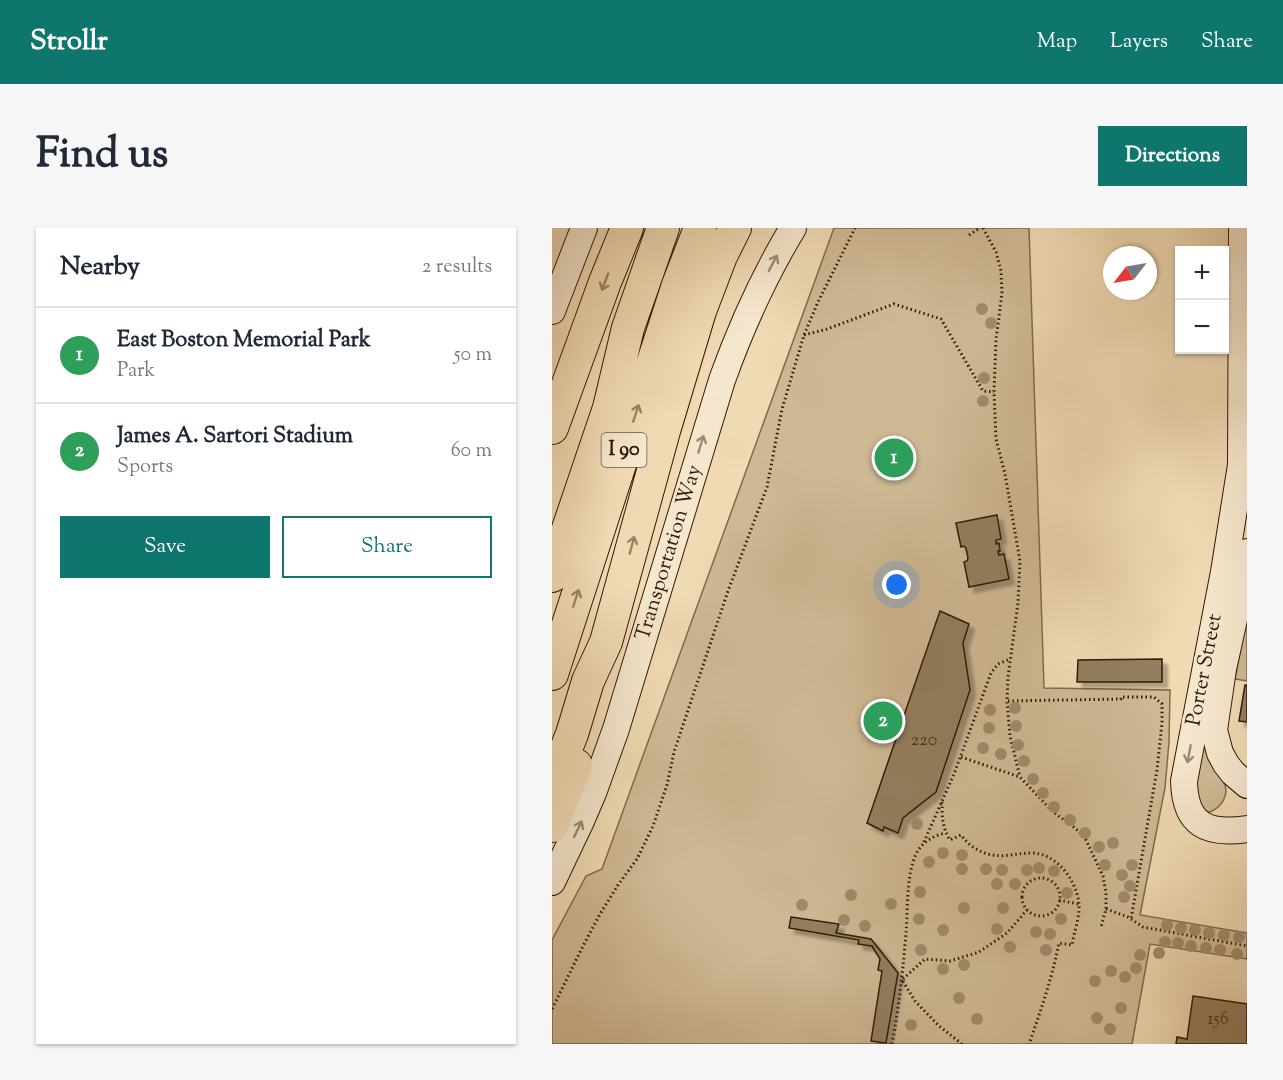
<!DOCTYPE html>
<meta charset="utf-8">
<style>
:root{--surface:#fff;--page:#f6f6f7;--text:#1f2937;--muted:#747a83;--line:#e0e1e3;--accent:#0f766e}
body{margin:0;font-family:"Sorts Mill Goudy",serif;background:var(--page);color:var(--text)}
.controls{position:absolute;right:18px;top:18px;display:grid;overflow:hidden;border-radius:0px;box-shadow:0 2px 4px #0004}
.controls button{width:54px;height:54px;display:grid;place-items:center;padding:0;border:0;border-bottom:2px solid var(--line);background:var(--surface);color:var(--text);font:30px sans-serif}
.compass{position:absolute;left:551px;top:18px;width:54px;height:54px;border-radius:50%;background:var(--surface);box-shadow:0 2px 4px #0004;rotate:239deg}
.you{position:absolute;left:345px;top:357px;width:21px;height:21px;margin:-15px;border:4px solid #fff;border-radius:50%;background:#1a73e8;box-shadow:0 0 0 9px #1a73e833}
.badge{display:grid;place-items:center;width:39px;height:39px;border-radius:50%;background:var(--accent);color:#fff;font-size:20px;font-weight:700}
.pin{position:absolute;translate:-50% -50%;border:3px solid #fff;box-shadow:0 2px 6px #0006}
.list{margin:0;padding:0;list-style:none}
h2{display:flex;justify-content:space-between;align-items:center;height:78px;margin:0;padding:0 24px;font-size:26px}
h2 small{font-size:20px;font-weight:400;color:var(--muted)}
.list li{display:grid;grid-template-columns:39px 1fr auto;gap:18px;align-items:center;box-sizing:border-box;height:96px;padding:0 24px;border-top:2px solid var(--line)}
.list b{display:block;font-size:22px;white-space:nowrap}
.list p{margin:0;font-size:20px;white-space:nowrap;color:var(--muted)}
.list em{font-size:20px;font-style:normal;color:var(--muted)}
.actions{display:flex;gap:12px;padding:18px 24px}
.actions a{flex:1;padding:14px 0;border:2px solid var(--accent);border-radius:0px;text-align:center;font-size:21px;color:var(--accent)}
.actions .main{background:var(--accent);color:#fff}
.map{position:relative;flex:none;width:695px;height:816px;overflow:hidden;border-radius:0px}
header{display:flex;align-items:center;gap:36px;box-sizing:border-box;height:84px;padding:0 30px;background:var(--accent);color:#fff}
header strong{font-size:28px}
nav{display:flex;gap:33px;margin-inline-start:auto;font-size:21px}
.intro{display:flex;align-items:center;justify-content:space-between;box-sizing:border-box;height:144px;padding:0 36px}
h1{margin:0;font-size:42px}
.button{padding:15px 27px;border-radius:0px;background:var(--accent);color:#fff;font-size:21px;font-weight:700}
main{display:flex;gap:36px;padding:0 36px}
aside{flex:1;background:var(--surface);border-radius:0px;box-shadow:0 2px 4px #0004}
.map>svg:first-child{display:block}
</style>
<header>
<strong>Strollr</strong>
<nav><a>Map</a><a>Layers</a><a>Share</a></nav>
</header>
<div class="intro"><h1>Find us</h1><a class="button">Directions</a></div>
<main>
<aside>
<h2>Nearby<small>2 results</small></h2>
<ul class="list">
<li><span class="badge" style="background:#2e9e5b">1</span><div><b>East Boston Memorial Park</b><p>Park</p></div><em>50 m</em></li>
<li><span class="badge" style="background:#2e9e5b">2</span><div><b>James A. Sartori Stadium</b><p>Sports</p></div><em>60 m</em></li>
</ul>
<div class="actions"><a class="main">Save</a><a>Share</a></div>
</aside>
<div class="map">
<svg width="695" height="816" viewBox="0 0 695 816">
<defs>
<filter id="shadow"><feDropShadow dx="5.5" dy="5.5" stdDeviation="1.5" flood-color="#0004"/></filter>
</defs>
<rect width="100%" height="100%" fill="#f0dab4"/>
<filter id="stains"><feTurbulence type="fractalNoise" baseFrequency=".00333" numOctaves="4"/><feColorMatrix values="0 0 0 0 .2 0 0 0 0 .09 0 0 0 0 .02 0 0 0 .5 -.17"/></filter>
<radialGradient id="worn" r=".72"><stop offset=".6" stop-color="#630" stop-opacity="0"/><stop offset="1" stop-color="#630" stop-opacity=".3"/></radialGradient>
<path fill="#cfb995" stroke="#806a4a" stroke-width="1.5" d="M282,0H477L492,460L618,462L617,514L613,560L588,687L695,705V731L598,716L580,816H0V712L34,648L50,641Z
M695,392V453L683,451L690,412Z
M653,499C653,509 652,519 656,528C661,544 680,554 672,571C669,578 665,581 658,584L651,583L642,570Z"/>
<path fill="#947e5e" stroke="#301a00" stroke-width="1.5" filter="url(#shadow)" d="M445,287L449,311L444,312V316L447,315L448,323H446L447,327L452,326L457,351L417,359L412,334L415,333L416,330L414,320L412,318L409,319L404,295Z
M388,383L417,396L411,415L418,462L384,564L351,590L346,605L332,599L331,603L315,595Z
M610,431V454H525L526,432Z
M693,457H695V494L687,493Z
M239,689L287,696L284,705L319,711L346,745L334,815L319,813L330,743L326,742L328,731L320,718L306,716L307,712L237,700Z
M641,768L695,776V816H624L625,809L635,811Z"/>
<g fill="none" stroke-linecap="round" stroke-linejoin="round">
<g stroke="#301a00" stroke-width="28">
<g id="secondary">
<path d="M690,0L689,237L691,252"/>
<path d="M0,83L32,0"/>
<path d="M689,237L672,344L632,553C633,597 655,607 695,601"/>
<path d="M695,324L692,346L671,441L662,502L668,525L674,536L681,545L695,557"/>
<path id="s1" d="M0,654L29,593L41,565L64,501L170,152C189,99 212,48 241,0"/>
</g>
</g>
<g stroke="#301a00" stroke-width="34">
<path id="highway" d="M0,200L53,54L75,0
M0,348L57,180L76,100L111,0
M0,446L126,57L148,0
M0,556L20,506L36,453L54,414L112,203L148,83L169,28L183,0
M0,598L24,537"/>
</g>
<path stroke="#301a00" stroke-width="3" stroke-dasharray="1.5 3" stroke-linecap="butt" d="M431,0L444,24L449,43L450,65L444,112L442,164L444,211L453,246L468,333L466,375L456,449L455,473L458,508L468,549
M417,7L428,0
M252,107L275,101L342,76L389,91L431,163L442,164
M456,473L569,471V469H602L610,476V495L605,542L579,691
M409,529L468,549L501,584L523,600L533,610L551,648L554,665V681L549,699
M390,574C390,588 390,599 398,612L409,607C421,623 438,630 458,627C466,626 473,625 481,625C505,626 525,653 527,676C528,689 522,704 520,717L507,715C500,750 489,782 477,816
M372,614L402,546L439,445L446,436L458,431
M470 669a19 19 0 1 1 38 0a19 19 0 1 1-38 0Z
M507,672L526,676
M554,681L576,689L591,699L695,718
M0,781L31,718L48,686L66,657L85,631L101,598L115,557L122,524L176,363L215,259L230,181L252,107L266,74L303,0
M340,816C347,779 351,742 354,705C356,681 354,648 364,626C370,614 381,608 393,605
M410,816L387,798L363,773L350,752L373,731L398,733L427,724L455,705L475,682"/>
<use href="#secondary" stroke="#f5e7ce" stroke-width="26"/>
<use href="#highway" stroke="#f0dab4" stroke-width="32"/>
</g>
<g fill="#a18b6a">
<circle cx="430" cy="81" r="6"/>
<circle cx="439" cy="95" r="6"/>
<circle cx="432" cy="150" r="6"/>
<circle cx="431" cy="173" r="6"/>
<circle cx="463" cy="480" r="6"/>
<circle cx="438" cy="482" r="6"/>
<circle cx="464" cy="498" r="6"/>
<circle cx="437" cy="500" r="6"/>
<circle cx="466" cy="517" r="6"/>
<circle cx="431" cy="520" r="6"/>
<circle cx="449" cy="526" r="6"/>
<circle cx="472" cy="533" r="6"/>
<circle cx="481" cy="551" r="6"/>
<circle cx="491" cy="565" r="6"/>
<circle cx="502" cy="579" r="6"/>
<circle cx="518" cy="592" r="6"/>
<circle cx="365" cy="596" r="6"/>
<circle cx="533" cy="605" r="6"/>
<circle cx="561" cy="615" r="6"/>
<circle cx="547" cy="619" r="6"/>
<circle cx="391" cy="625" r="6"/>
<circle cx="410" cy="627" r="6"/>
<circle cx="377" cy="634" r="6"/>
<circle cx="553" cy="637" r="6"/>
<circle cx="580" cy="637" r="6"/>
<circle cx="487" cy="640" r="6"/>
<circle cx="410" cy="641" r="6"/>
<circle cx="434" cy="641" r="6"/>
<circle cx="450" cy="642" r="6"/>
<circle cx="475" cy="642" r="6"/>
<circle cx="502" cy="643" r="6"/>
<circle cx="570" cy="647" r="6"/>
<circle cx="445" cy="656" r="6"/>
<circle cx="463" cy="656" r="6"/>
<circle cx="578" cy="658" r="6"/>
<circle cx="368" cy="664" r="6"/>
<circle cx="515" cy="665" r="6"/>
<circle cx="299" cy="667" r="6"/>
<circle cx="572" cy="669" r="6"/>
<circle cx="339" cy="676" r="6"/>
<circle cx="250" cy="677" r="6"/>
<circle cx="412" cy="680" r="6"/>
<circle cx="451" cy="680" r="6"/>
<circle cx="367" cy="691" r="6"/>
<circle cx="509" cy="691" r="6"/>
<circle cx="292" cy="692" r="6"/>
<circle cx="615" cy="697" r="6"/>
<circle cx="313" cy="698" r="6"/>
<circle cx="629" cy="700" r="6"/>
<circle cx="445" cy="701" r="6"/>
<circle cx="391" cy="702" r="6"/>
<circle cx="643" cy="702" r="6"/>
<circle cx="484" cy="704" r="6"/>
<circle cx="657" cy="705" r="6"/>
<circle cx="498" cy="706" r="6"/>
<circle cx="672" cy="707" r="6"/>
<circle cx="687" cy="709" r="6"/>
<circle cx="613" cy="714" r="6"/>
<circle cx="626" cy="715" r="6"/>
<circle cx="639" cy="718" r="6"/>
<circle cx="458" cy="719" r="6"/>
<circle cx="654" cy="720" r="6"/>
<circle cx="369" cy="722" r="6"/>
<circle cx="494" cy="722" r="6"/>
<circle cx="668" cy="722" r="6"/>
<circle cx="607" cy="725" r="6"/>
<circle cx="685" cy="726" r="6"/>
<circle cx="588" cy="727" r="6"/>
<circle cx="412" cy="737" r="6"/>
<circle cx="584" cy="740" r="6"/>
<circle cx="391" cy="741" r="6"/>
<circle cx="559" cy="743" r="6"/>
<circle cx="573" cy="749" r="6"/>
<circle cx="543" cy="753" r="6"/>
<circle cx="407" cy="770" r="6"/>
<circle cx="569" cy="780" r="6"/>
<circle cx="545" cy="790" r="6"/>
<circle cx="425" cy="791" r="6"/>
<circle cx="359" cy="797" r="6"/>
<circle cx="558" cy="801" r="6"/>
</g>
<defs><path id="oneway-shaft" d="M-6 0H5M1.5-3L5.5 0L1.5 3" fill="none" stroke-width="1.6" stroke-linecap="round" stroke-linejoin="round" transform="scale(1.5)"/></defs>
<g stroke="#9c8b71">
<use href="#oneway-shaft" transform="translate(221 35) rotate(-62)"/>
<use href="#oneway-shaft" transform="translate(149 216) rotate(-73)"/>
<use href="#oneway-shaft" transform="translate(637 526) rotate(101)"/>
<use href="#oneway-shaft" transform="translate(26 601) rotate(-64)"/>
</g>
<g stroke="#9a8463">
<use href="#oneway-shaft" transform="translate(53 54) rotate(111)"/>
<use href="#oneway-shaft" transform="translate(84 185) rotate(-72)"/>
<use href="#oneway-shaft" transform="translate(80 317) rotate(-75)"/>
<use href="#oneway-shaft" transform="translate(24 370) rotate(-72)"/>
</g>
<g text-anchor="middle" dominant-baseline="central" stroke-width="6" stroke-linejoin="round" paint-order="stroke">
<g font-size="18" fill="#493318">
<text x="372" y="513">220</text>
<text x="666" y="792">156</text>
</g>
<rect fill="#f5e7ce" stroke="#6b583e" stroke-width="1.5" x="49.5" y="205" width="45" height="34" rx="4.5"/>
<g font-size="20" font-weight="bold" fill="#301a00">
<text x="72" y="222">I 90</text>
</g>
<g font-size="21" fill="#301a00" stroke="#f5e7ce">
<text stroke="none"><textPath href="#s1" startOffset="350">Transportation Way</textPath></text>
<text transform="translate(653 442) rotate(-79)">Porter Street</text>
</g>
</g>
<rect width="100%" height="100%" filter="url(#stains)"/>
<rect width="100%" height="100%" fill="url(#worn)"/>
</svg>
<div class="controls">
<button>+</button>
<button>−</button>
</div>
<svg class="compass" viewBox="-18 -18 36 36"><path d="M0-13l5 13h-10z" fill="#e53935"/><path d="M0 13l5-13h-10z" fill="#747a83"/></svg>
<div class="you"></div>
<div class="pin badge" style="left:342px;top:230px;background:#2e9e5b">1</div>
<div class="pin badge" style="left:331px;top:493px;background:#2e9e5b">2</div>
</div>
</main>
